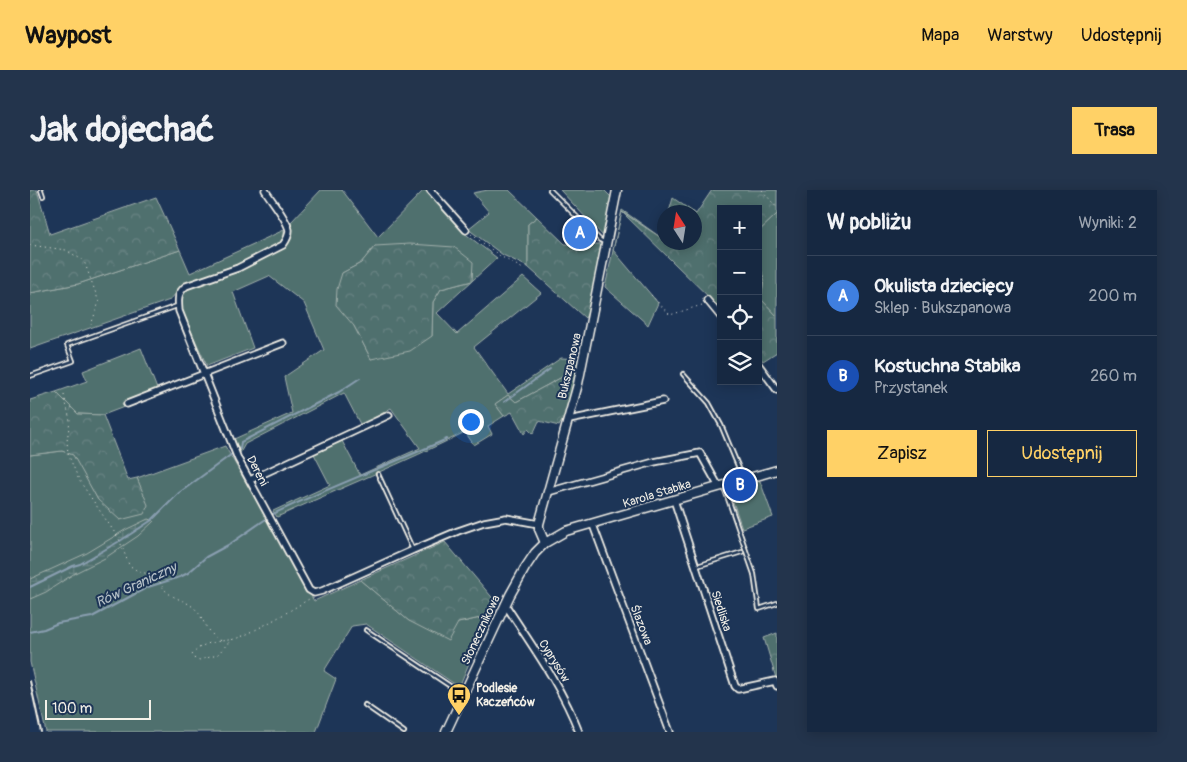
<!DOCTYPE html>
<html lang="pl">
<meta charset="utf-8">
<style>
:root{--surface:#162841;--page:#23344c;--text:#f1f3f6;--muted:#9ea6b1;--line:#35445a;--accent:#ffd166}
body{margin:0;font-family:Pangolin,sans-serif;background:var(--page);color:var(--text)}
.controls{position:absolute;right:15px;top:15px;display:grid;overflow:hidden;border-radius:0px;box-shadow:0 2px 12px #0003}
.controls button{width:45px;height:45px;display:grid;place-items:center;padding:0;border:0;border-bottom:1px solid var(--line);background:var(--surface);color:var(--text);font:25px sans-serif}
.compass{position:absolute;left:627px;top:15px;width:45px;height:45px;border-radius:50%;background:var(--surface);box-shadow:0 2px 12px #0003;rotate:348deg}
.scale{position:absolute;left:15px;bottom:12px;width:106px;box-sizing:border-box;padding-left:5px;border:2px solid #f4f1e8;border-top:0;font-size:14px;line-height:18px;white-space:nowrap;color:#f4f1e8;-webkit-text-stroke:4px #1d3557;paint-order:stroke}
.you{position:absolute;left:440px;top:231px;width:18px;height:18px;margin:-12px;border:4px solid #fff;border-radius:50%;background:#1a73e8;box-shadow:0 0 0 8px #1a73e833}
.badge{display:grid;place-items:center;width:32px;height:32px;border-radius:50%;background:var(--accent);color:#fff;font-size:16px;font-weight:700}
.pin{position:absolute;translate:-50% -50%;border:2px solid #fff;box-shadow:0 1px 5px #0006}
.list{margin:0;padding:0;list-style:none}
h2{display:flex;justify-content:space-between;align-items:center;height:65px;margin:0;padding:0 20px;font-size:21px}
h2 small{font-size:16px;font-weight:400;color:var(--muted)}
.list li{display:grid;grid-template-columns:32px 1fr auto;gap:15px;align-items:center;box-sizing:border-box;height:80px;padding:0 20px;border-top:1px solid var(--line)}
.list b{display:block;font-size:19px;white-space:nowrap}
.list p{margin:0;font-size:16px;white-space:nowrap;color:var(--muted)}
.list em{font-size:16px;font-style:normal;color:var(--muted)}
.actions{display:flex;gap:10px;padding:15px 20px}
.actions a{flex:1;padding:11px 0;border:1px solid var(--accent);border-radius:0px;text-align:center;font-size:18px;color:var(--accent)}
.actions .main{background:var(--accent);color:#111}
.icon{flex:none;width:28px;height:28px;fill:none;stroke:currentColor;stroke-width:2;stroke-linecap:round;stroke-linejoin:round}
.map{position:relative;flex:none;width:747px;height:542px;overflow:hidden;border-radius:0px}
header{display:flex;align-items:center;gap:30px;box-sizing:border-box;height:70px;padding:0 25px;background:var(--accent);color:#111}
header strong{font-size:24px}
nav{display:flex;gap:28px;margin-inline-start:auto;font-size:18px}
.intro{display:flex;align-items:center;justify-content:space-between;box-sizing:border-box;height:120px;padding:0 30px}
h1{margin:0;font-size:35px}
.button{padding:12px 22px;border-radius:0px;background:var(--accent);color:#111;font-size:18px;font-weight:700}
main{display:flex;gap:30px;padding:0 30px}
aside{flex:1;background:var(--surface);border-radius:0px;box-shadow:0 2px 12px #0003}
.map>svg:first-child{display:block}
</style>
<header>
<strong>Waypost</strong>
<nav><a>Mapa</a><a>Warstwy</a><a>Udostępnij</a></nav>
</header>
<div class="intro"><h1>Jak dojechać</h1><a class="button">Trasa</a></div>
<main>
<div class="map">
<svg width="747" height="542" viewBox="0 0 747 542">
<defs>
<pattern id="forest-crowns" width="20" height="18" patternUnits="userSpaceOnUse" patternTransform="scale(1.25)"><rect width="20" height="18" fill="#4f6f6e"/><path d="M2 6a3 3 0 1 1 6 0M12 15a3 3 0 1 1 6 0" fill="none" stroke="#698483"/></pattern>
<pattern id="wetland-marsh" width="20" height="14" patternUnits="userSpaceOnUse" patternTransform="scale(1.25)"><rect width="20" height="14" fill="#4f6f6e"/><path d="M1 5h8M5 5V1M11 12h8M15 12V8" fill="none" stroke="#698483"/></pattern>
</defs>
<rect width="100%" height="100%" fill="#1d3557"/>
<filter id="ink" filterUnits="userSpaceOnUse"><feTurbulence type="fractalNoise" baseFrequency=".02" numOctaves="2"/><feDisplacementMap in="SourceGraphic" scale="10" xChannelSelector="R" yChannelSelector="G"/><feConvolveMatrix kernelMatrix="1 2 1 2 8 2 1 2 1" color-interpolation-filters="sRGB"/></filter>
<g filter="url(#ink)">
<path fill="#4f6f6e" stroke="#a2b0ab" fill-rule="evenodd" d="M291,0H312L348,47L394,0H396L433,42L467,68L407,123L427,144L493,87L511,103L444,157L478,204L531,168L549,169L534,186L486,212L478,205L465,214L474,226L458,236L462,244L444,255L435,242C374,273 310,298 247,327L243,321L300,295L284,264L312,251L330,285L390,258L361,218L331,236L314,203L215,254L210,263L204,249L262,223L254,187L294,160L274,113L239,86L203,102L223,158L177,176L152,121L151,111L154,102L171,92L250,60C261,52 264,46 261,32ZM345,56L442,91L411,99L403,112L402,146L341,169L324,136L312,83L331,73Z
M458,0H479L507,27L498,34V77L473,65L438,39L459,22L443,3Z
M530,0H574L582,8L575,48Z
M592,20L633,49L592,22L583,60L628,113L618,135L575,97Z
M747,24V126L731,109L734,89L728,70V42Z
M254,40V46L249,54L211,73L155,93L140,110L0,159V103L48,94L150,60L160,83Z
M111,158L127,199L92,213L94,217L73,225L48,224L26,202L57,191L53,181Z
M195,256L284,411L330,390L379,431L428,433L459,426L429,497L336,434L322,436L294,481L306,489L286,542H16L0,472V265L32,261L44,265L68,310L117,315L107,288Z
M730,291L743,327L712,338L699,300Z"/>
<path fill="url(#forest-crowns)" stroke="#a2b0ab" d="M0,0H7L20,44L126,7L150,60L48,94L0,103Z
M682,0H747V24L728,42V19H691V119L592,22L633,49L634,42V52H664V22H639L643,8L666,24Z
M507,27L535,54H570L572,61L562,115L555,128L498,77V34Z
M380,54L424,57L443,72L442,91L411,99L403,112L402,146L380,161L341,169L324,136L306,115L307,99L312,83L331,73L345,56Z
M728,70L734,89L731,109L747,126V162L733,171L728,164Z
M549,169L536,224L529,236L509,231L503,244L498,239L494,244L482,222L474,226L465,214L478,205L486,212L534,186Z
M26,202L48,224L73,225L98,290L107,288L118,315L114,324L90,330L68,310L43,265L32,261L0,265V210Z
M415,352L466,412L459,426L428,433L418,451L379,431L330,390Z
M747,443V487L746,488L734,448Z"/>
<path fill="url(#wetland-marsh)" stroke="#a2b0ab" d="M118,329L124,331L108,346L75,368L45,383L16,402L0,409V389L57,363L95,340Z"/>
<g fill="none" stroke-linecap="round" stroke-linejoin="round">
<path stroke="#8a9fb1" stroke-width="2" d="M474,212L520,179
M210,259L211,252L309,202L330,188
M243,324C300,297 359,275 417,249
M90,351L122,330L149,303L202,264
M0,397L43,376L50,374L88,352
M0,442L14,439L28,433L62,427L118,397L150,387L158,383L176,367L200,354L236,329"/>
<g stroke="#f4f1e8" stroke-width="6">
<path id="lane" d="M11,0L13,6
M520,0L570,50L574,52
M653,184L679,213L691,235L713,288
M0,186L43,171L37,155L147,116
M348,284L383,360
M694,297L724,384L729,419L747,413
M667,376L712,362
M336,440L432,504
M335,515L374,542"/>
</g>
<g stroke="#f4f1e8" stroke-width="9">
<path id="street" d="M235,0C241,10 257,29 259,40C259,46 256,51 253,55L208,78L156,96C147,103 148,110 149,121L208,269L279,400L284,403L292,401L383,360L428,341L454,332L476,328L509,334
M400,0L436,40
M677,110L691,127
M728,174L747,200
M97,214L253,153
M539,230L633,211
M220,290L359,225
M518,302L624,272L670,263L689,297
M644,310L705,496L708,499L745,491L747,496
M563,335L640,542
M475,414C502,456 531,495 549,542"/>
</g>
<g stroke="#f4f1e8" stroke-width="11">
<path id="secondary" d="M515,353L509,339V334L548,194L587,0
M416,542L480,405L495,378L505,363L515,353L536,341L747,280"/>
</g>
<path stroke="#f4f1e8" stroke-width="1" stroke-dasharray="1 4" stroke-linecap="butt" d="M732,0L747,18
M441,44L470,66L495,80
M0,55L36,60L54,71L69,112L61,135
M621,105L640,125L672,115
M34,205L40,230L37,251L38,264L49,290L89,349L99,375L109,382L126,385C130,391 131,397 137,402C146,410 159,411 167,421C176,432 176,445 191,451
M202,449L187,465L170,470L163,468L162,465C177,446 195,455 215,445C236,435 258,422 279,409"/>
<use href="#lane" stroke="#1d3557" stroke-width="2.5"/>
<use href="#street" stroke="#1d3557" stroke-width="5.5"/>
<use href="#secondary" stroke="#1d3557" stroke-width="8"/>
<path stroke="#f4f1e8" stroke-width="2" d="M0,491L11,542"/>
</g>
</g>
<defs>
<g id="bus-pin" transform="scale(1.25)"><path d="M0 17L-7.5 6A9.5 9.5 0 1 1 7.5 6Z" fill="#ffd166" stroke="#1d3557"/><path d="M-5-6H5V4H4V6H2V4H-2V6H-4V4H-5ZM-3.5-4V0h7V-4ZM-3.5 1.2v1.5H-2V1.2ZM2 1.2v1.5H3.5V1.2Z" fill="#111"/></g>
</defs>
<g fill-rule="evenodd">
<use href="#bus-pin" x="429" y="505"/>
</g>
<g text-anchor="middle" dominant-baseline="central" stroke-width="4" stroke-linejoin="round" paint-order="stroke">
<g font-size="12" fill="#f4f1e8" stroke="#1d3557">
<text transform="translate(540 176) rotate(-77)">Bukszpanowa</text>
<text transform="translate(227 281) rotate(62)">Dereni</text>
<text transform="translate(627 304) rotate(-17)">Karola Stabika</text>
<text transform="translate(691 421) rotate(72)">Siedliska</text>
<text transform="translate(611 435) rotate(69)">Ślazowa</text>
<text transform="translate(451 440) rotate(-65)">Słonecznikowa</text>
<text transform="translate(524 471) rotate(58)">Cyprysów</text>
</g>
<g font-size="12" font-weight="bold" fill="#f4f1e8" stroke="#1d3557" text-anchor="start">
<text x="446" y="498">Podlesie<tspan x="446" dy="14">Kaczeńców</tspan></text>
</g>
<g font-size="14" font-style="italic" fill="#b6c1c8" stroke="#1d3557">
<text transform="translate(106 395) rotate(-25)">Rów Graniczny</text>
</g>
</g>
</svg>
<div class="controls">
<button>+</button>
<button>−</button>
<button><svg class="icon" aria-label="locate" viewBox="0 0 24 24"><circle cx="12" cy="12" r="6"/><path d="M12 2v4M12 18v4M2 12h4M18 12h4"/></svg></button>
<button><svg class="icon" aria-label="layers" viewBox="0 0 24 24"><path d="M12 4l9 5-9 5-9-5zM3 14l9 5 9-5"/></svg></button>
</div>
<svg class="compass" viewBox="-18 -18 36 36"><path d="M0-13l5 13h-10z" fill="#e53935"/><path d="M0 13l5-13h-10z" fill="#9ea6b1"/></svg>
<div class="scale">100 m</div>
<div class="you"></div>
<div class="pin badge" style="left:550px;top:43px;background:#3f7fe0">A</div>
<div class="pin badge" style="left:710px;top:295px;background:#1a4fb4">B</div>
</div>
<aside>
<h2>W pobliżu<small>Wyniki: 2</small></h2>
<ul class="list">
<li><span class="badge" style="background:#3f7fe0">A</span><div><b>Okulista dziecięcy</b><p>Sklep · Bukszpanowa</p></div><em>200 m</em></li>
<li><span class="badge" style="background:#1a4fb4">B</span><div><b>Kostuchna Stabika</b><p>Przystanek</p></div><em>260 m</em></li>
</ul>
<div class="actions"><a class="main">Zapisz</a><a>Udostępnij</a></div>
</aside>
</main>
